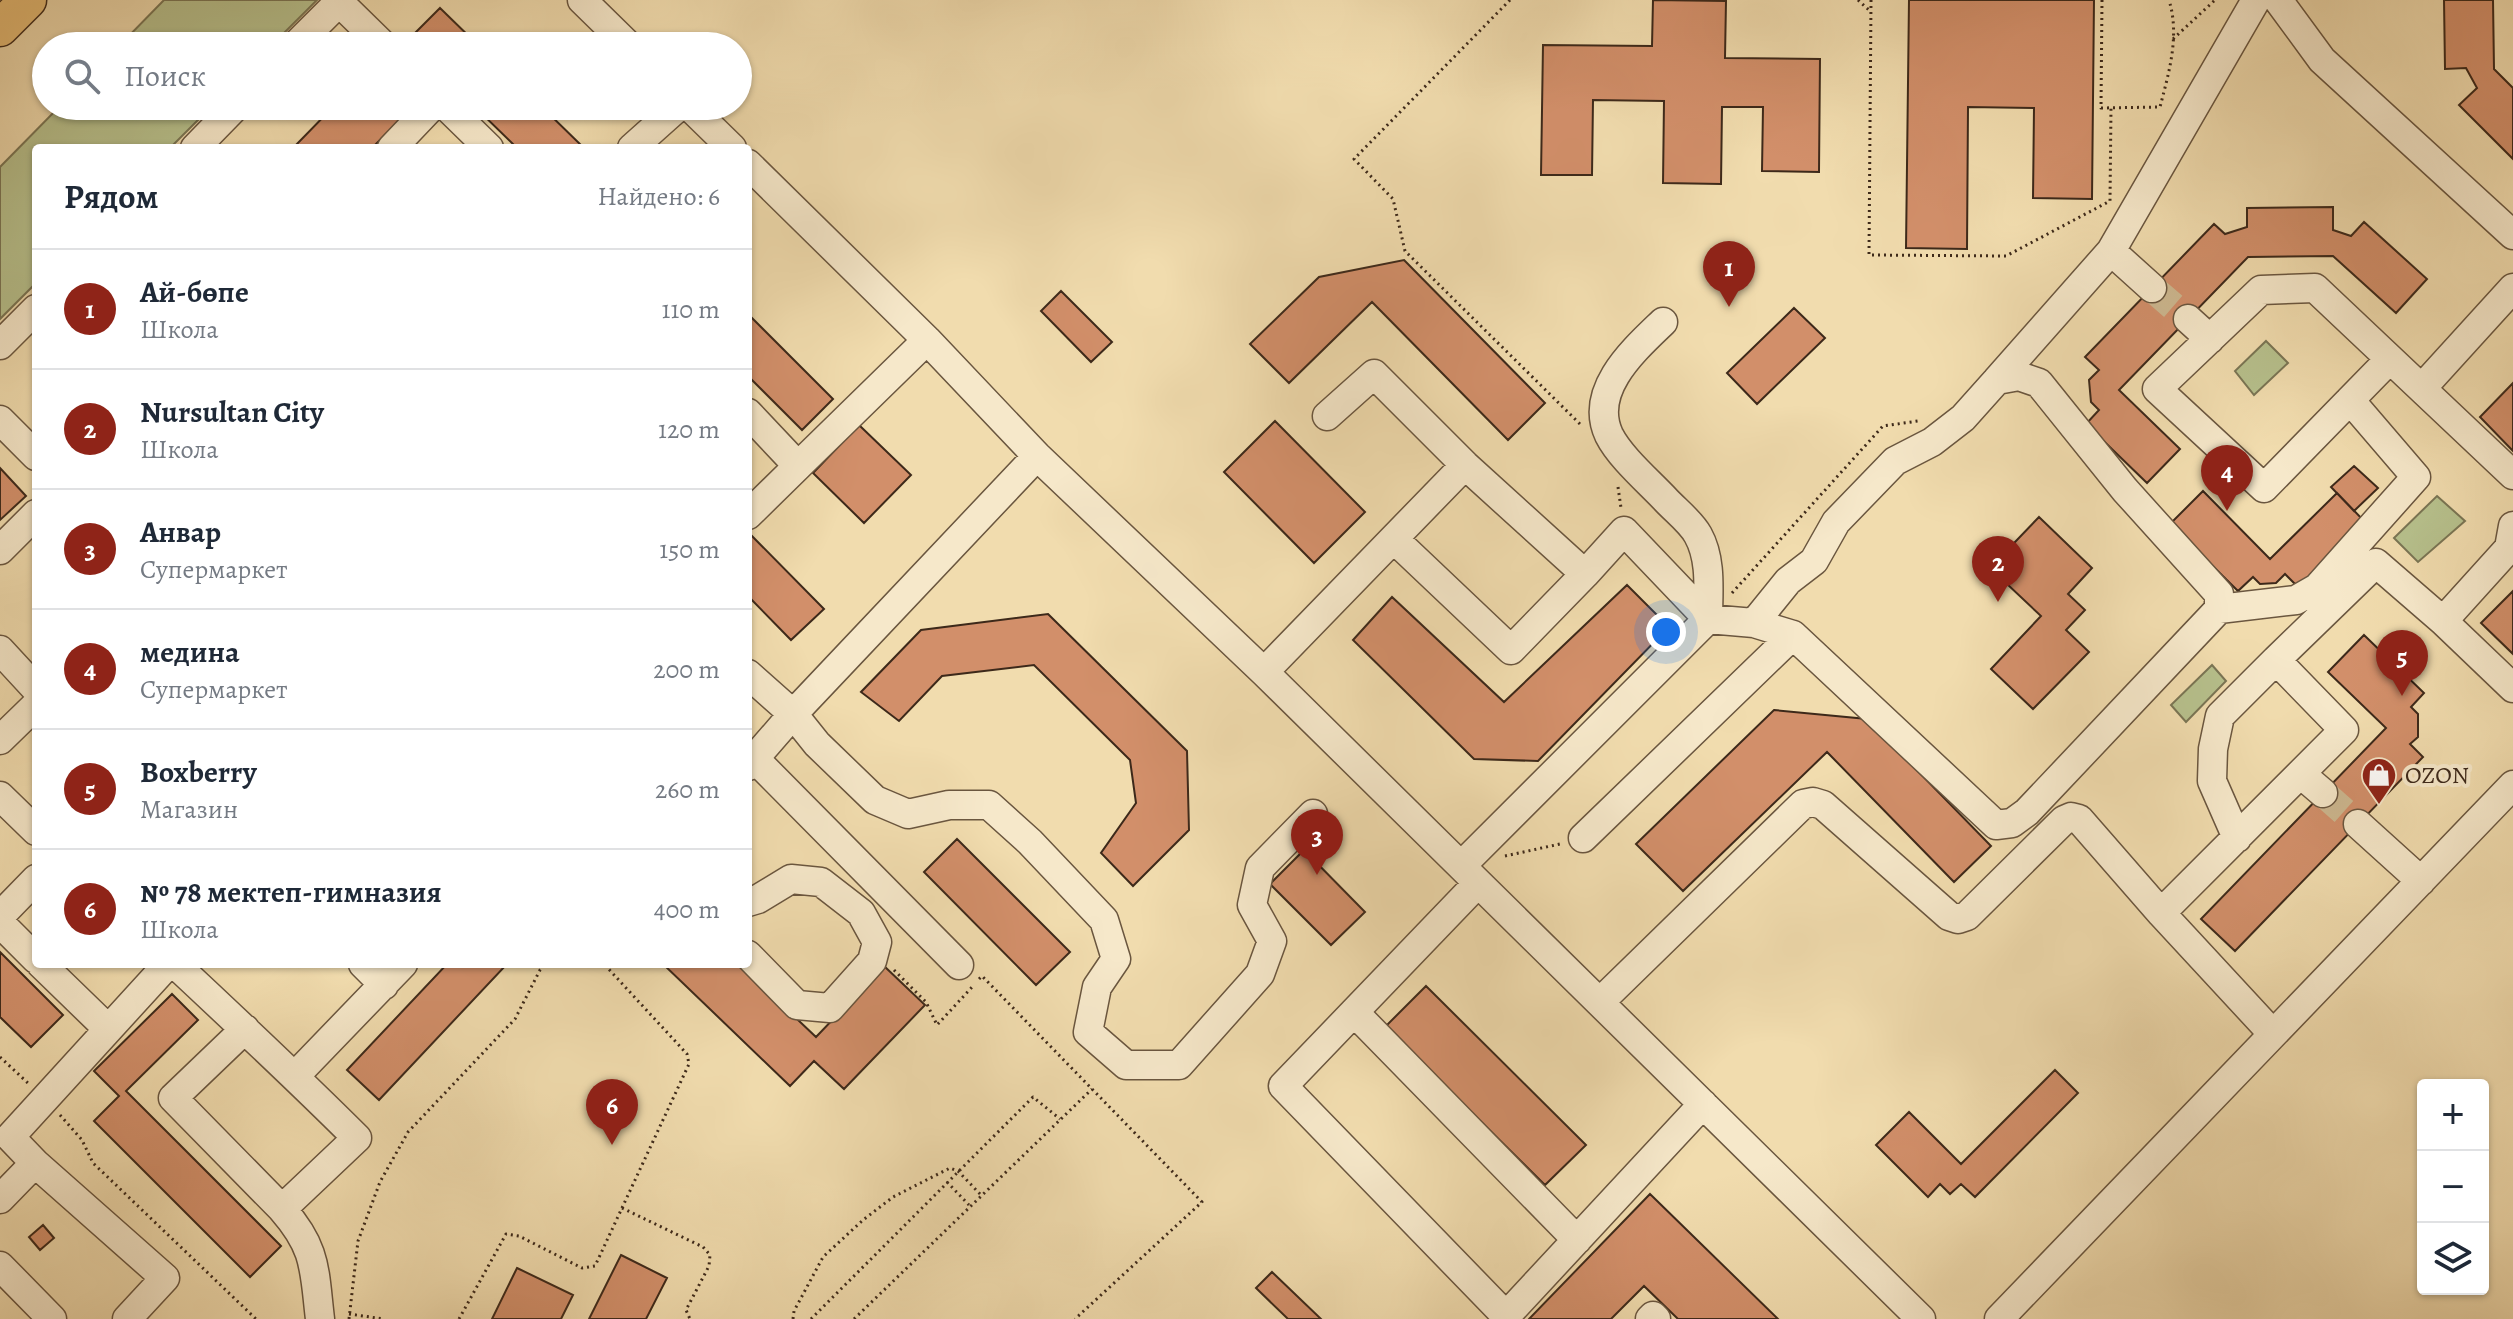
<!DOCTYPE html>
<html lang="ru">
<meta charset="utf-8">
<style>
:root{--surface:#fff;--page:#f6f6f7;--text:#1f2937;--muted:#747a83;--line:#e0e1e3;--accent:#8f2418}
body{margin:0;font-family:Alegreya,serif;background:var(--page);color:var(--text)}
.controls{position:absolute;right:24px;bottom:24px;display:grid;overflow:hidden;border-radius:8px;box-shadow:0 2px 6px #0004}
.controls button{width:72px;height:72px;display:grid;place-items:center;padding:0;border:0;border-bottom:2px solid var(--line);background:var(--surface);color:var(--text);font:40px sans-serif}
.you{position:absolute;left:1666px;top:632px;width:28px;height:28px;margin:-20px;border:6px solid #fff;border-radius:50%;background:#1a73e8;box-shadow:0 0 0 12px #1a73e833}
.badge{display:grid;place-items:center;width:52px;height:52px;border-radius:50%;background:var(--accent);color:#fff;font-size:26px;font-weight:700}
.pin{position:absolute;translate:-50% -66px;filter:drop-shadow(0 2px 4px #0008)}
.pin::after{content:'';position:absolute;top:42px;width:28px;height:24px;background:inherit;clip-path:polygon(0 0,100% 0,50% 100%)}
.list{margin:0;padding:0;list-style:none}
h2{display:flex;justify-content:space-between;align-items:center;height:104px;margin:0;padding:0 32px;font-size:34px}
h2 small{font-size:26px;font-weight:400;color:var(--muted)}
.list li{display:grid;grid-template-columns:52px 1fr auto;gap:24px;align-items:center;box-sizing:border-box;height:120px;padding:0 32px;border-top:2px solid var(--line)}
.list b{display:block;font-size:30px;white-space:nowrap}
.list p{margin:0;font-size:26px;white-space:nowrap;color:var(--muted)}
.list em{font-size:26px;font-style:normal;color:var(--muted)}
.icon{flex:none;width:44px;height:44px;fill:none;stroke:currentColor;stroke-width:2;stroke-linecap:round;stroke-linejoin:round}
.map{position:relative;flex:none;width:2513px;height:1319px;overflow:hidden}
.search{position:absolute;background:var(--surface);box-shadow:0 2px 6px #0004;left:32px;top:32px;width:720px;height:88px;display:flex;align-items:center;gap:20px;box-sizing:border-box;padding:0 28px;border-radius:44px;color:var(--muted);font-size:30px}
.panel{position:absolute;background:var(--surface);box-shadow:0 2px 6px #0004;left:32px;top:144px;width:720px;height:824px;border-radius:8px}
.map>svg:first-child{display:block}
</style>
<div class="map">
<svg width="2513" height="1319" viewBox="0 0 2513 1319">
<rect width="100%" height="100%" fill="#f1dcae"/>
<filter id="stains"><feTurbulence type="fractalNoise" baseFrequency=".0025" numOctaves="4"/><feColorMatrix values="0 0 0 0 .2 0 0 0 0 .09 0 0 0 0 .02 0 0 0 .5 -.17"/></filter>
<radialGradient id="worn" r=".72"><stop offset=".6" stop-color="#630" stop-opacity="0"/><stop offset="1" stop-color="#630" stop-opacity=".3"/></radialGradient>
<path fill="#b7c18d" stroke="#7a7554" stroke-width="2" d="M164,0H317L271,46H119Z
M60,106H212L170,148H36V283L0,319V167Z
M2266,341L2288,363L2254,395L2235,371Z
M2437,496L2465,521L2418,562L2394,538Z
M2212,665L2226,681L2186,722L2171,705Z"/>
<path fill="#d28f6a" stroke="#3d291a" stroke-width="2" d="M1653,0L1726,1L1725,58L1820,59L1819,172L1762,171L1763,107H1722L1721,184L1663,183L1664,101L1593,100L1592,175H1541L1543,45L1652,46Z
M1909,0H2094L2092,199L2033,198L2034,108L1968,107L1967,249L1906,248Z
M2444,0H2493L2494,69L2513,88V159L2459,105L2477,88L2466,68L2445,69Z
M440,8L479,46H412L407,41Z
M334,106H414L372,148H293Z
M474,106H541L584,148H517Z
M2333,207V230L2351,236L2364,222L2427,279L2396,313L2333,256L2248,257L2119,390L2180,449L2147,483L2086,424L2099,410L2091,402L2089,380L2099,370L2085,357L2214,224L2225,234L2247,227V208Z
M1404,260L1545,403L1508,440L1372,302L1289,383L1250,344L1319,277Z
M1061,291L1112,342L1091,362L1041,311Z
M1794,308L1825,338L1757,404L1727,373Z
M748,314L833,399L802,430L748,376Z
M2513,383V451L2480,417Z
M1275,421L1365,512L1314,563L1224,472Z
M859,425L911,475L864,523L813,473Z
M2354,466L2378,488L2354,511L2331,487Z
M0,468L26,496L0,520Z
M2203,491L2270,559L2337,493L2366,523L2300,589L2285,574L2276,583L2260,584L2253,577L2238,591L2170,524Z
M2039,517L2092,568L2068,594L2085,610L2066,630L2089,652L2033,709L1991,669L2041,616L1990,568Z
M748,532L824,609L791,640L748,596Z
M1627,585L1669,627L1538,761L1474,759L1353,640L1392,597L1504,702Z
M2513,591V654L2481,623Z
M1048,614L1187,751L1189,830L1133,886L1101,853L1136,803L1130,760L1034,665L942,676L899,721L861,692L921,630Z
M2364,635L2424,693L2411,707L2418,714V737L2410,744L2423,757L2235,951L2201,919L2386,728L2328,672Z
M1774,710L1867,719L1991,846L1954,882L1827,752L1683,891L1636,844Z
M957,839L1070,952L1036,985L924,872Z
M1304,850L1365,912L1331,945L1270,884Z
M0,952L63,1015L31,1047L0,1017Z
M447,964H507L379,1100L347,1070Z
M663,964H739L816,1037L884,966L925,1005L844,1089L814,1061L790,1086Z
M1426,986L1586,1145L1545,1185L1385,1027Z
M172,994L198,1020L126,1091L281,1246L250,1277L94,1121L119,1096L94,1071Z
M2055,1070L2078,1093L1975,1197L1961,1184L1950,1194L1940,1184L1928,1197L1876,1145L1909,1112L1961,1164Z
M1650,1194L1778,1319H1678L1644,1286L1611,1319H1529Z
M43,1225L54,1238L40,1250L29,1237Z
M621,1255L667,1278L646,1319H589Z
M517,1268L573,1295L561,1319H492Z
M1272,1272L1321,1319H1288L1256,1288Z"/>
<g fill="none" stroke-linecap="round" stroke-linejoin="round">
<path stroke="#cdb890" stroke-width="28" stroke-dasharray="28 14" stroke-linecap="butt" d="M2152,288L2188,319
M2323,793L2358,824"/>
<g stroke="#6a563f" stroke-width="31">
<path id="minor" d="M582,0L629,46
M2278,0L2322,60L2513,235
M339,2L384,46
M295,46L341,0
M446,106L489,148
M689,106L732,148
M195,148L236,106
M392,148L432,106
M632,148L679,106
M748,164L927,340L1037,456L1264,672L1921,1319
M2111,251L2152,288
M2188,319L2210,339
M1663,322C1635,349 1588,390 1609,435C1620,457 1648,481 1665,499C1675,510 1691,522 1698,535C1712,560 1708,592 1708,619L1754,623L1793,635L1996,825L2012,823L2027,812L2219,609V594L2125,490L2039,383L2019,376L1997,380L1963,418L1932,442L1895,461L1836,522L1814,561L1788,581L1754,623
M0,345L36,309
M2390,359L2264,488L2157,389L2261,290L2315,288L2513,475
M1997,380L2111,251L2256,0
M2422,388L2513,288
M748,413L798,466L927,340
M1327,416L1374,374L1465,465L1585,574L1624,531L1708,619L1461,866
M0,420L36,456
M748,515L798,466
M2513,526L2509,548L2443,621L2513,688
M1395,540L1511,650L1585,574
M0,550L36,514
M2219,609L2296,600L2317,588L2416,477L2350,400
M0,650L36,689
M1264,672L1465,465
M748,674L793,714L817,744L875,800L908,814L949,805H989L1030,842L1104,920L1116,959L1097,987L1088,1032L1126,1065H1179L1260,974L1272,941L1252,905L1260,868L1313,814
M0,740L36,705
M755,759L959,965
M748,766L793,714L1037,456
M2302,775L2323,793
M0,796L36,831
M2358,824L2421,881
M1583,838L1793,635
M2237,838L2212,781L2213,749L2220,716L2276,660
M1478,883L1283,1086L1509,1319
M748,902L758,899L791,879L821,882L861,913L877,942L872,961L830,1008L797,1005L748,955
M2161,913L2344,730L2276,660L2376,563L2443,621
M0,916L36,879
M0,923L36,959
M41,964L108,1029
M175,964C236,1021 297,1078 357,1138L282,1209L173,1098L245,1029
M363,964L384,985
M1600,1002L1803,804L1813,802L1823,805L1949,916L1958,919L1967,916L2064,820L2071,817L2079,819L2161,913L2273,1034
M1354,1012L1577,1240
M295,1076L403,964
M35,1163L165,1278L127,1319
M0,1199L35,1163L10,1137L168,964
M282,1209C317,1249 314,1269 320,1319
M0,1266L52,1319
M1506,1316L1703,1104
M1650,1319L1653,1316L1656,1319
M1999,1319L2513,785"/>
</g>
<g stroke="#3d291a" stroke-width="39">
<path id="major" d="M0,28L28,0"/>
</g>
<path stroke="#3d291a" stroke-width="3" stroke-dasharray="2 4" stroke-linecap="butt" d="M1510,0L1354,159L1393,199L1405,251L1581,425
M1858,0L1870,11
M1871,0L1869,255L2006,256L2110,201L2111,107
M2102,0L2101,108L2160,107C2169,72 2180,36 2169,0
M2173,39L2215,0
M1618,487L1621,508
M1732,593L1883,426L1918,421
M1505,856L1560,844
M894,970L926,1002L937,1025L974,985
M979,979L982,976L1202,1202L1075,1319
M0,1057L29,1084
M60,1115L82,1140L93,1163L256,1319
M947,1182L969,1205
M622,1208L703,1247L710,1255L709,1266L686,1310L690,1319
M349,1314L384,1319
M349,1319L358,1241L380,1182L408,1132L515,1019L540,970L545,964
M459,1319L506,1234L519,1236L582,1268L595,1266L689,1064L687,1054L604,964
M793,1319L794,1311L823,1257L863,1220L893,1197L950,1168L958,1171L981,1195
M811,1319L1033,1097L1060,1119
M854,1319L1092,1089"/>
<use href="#minor" stroke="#f6e8ca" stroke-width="28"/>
<use href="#major" stroke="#e8be77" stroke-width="36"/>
</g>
<defs>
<g id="shop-pin" transform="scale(1.8)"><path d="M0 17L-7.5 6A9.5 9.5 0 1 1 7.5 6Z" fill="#8f2418" stroke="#f6e8ca"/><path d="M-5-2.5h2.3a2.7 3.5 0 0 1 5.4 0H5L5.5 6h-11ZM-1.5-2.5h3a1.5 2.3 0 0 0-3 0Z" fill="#fff"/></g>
</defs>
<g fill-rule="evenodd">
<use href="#shop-pin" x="2379" y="775"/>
</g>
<g text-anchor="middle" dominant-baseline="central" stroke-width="8" stroke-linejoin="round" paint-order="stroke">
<g font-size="24" fill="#3d291a" stroke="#f6e8ca" text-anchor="start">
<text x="2405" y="775">OZON</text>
</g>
</g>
<rect width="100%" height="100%" filter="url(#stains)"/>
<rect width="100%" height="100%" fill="url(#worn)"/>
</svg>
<div class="controls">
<button>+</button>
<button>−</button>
<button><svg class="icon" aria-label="layers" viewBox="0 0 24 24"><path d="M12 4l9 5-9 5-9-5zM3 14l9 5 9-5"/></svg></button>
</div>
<div class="you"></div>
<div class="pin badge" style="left:1729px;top:307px">1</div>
<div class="pin badge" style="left:1998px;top:602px">2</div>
<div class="pin badge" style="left:1317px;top:875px">3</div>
<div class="pin badge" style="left:2227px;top:511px">4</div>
<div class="pin badge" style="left:2402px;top:696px">5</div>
<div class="pin badge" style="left:612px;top:1145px">6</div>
<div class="search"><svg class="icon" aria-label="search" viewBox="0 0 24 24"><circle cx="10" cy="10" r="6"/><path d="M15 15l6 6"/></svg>Поиск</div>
<section class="panel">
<h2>Рядом<small>Найдено: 6</small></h2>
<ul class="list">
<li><span class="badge">1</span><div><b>Ай-бөпе</b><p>Школа</p></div><em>110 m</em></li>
<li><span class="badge">2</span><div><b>Nursultan City</b><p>Школа</p></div><em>120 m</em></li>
<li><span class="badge">3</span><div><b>Анвар</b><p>Супермаркет</p></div><em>150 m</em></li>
<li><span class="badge">4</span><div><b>медина</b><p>Супермаркет</p></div><em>200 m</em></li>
<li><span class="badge">5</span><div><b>Boxberry</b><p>Магазин</p></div><em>260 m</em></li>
<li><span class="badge">6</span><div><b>№ 78 мектеп-гимназия</b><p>Школа</p></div><em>400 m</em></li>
</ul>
</section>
</div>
